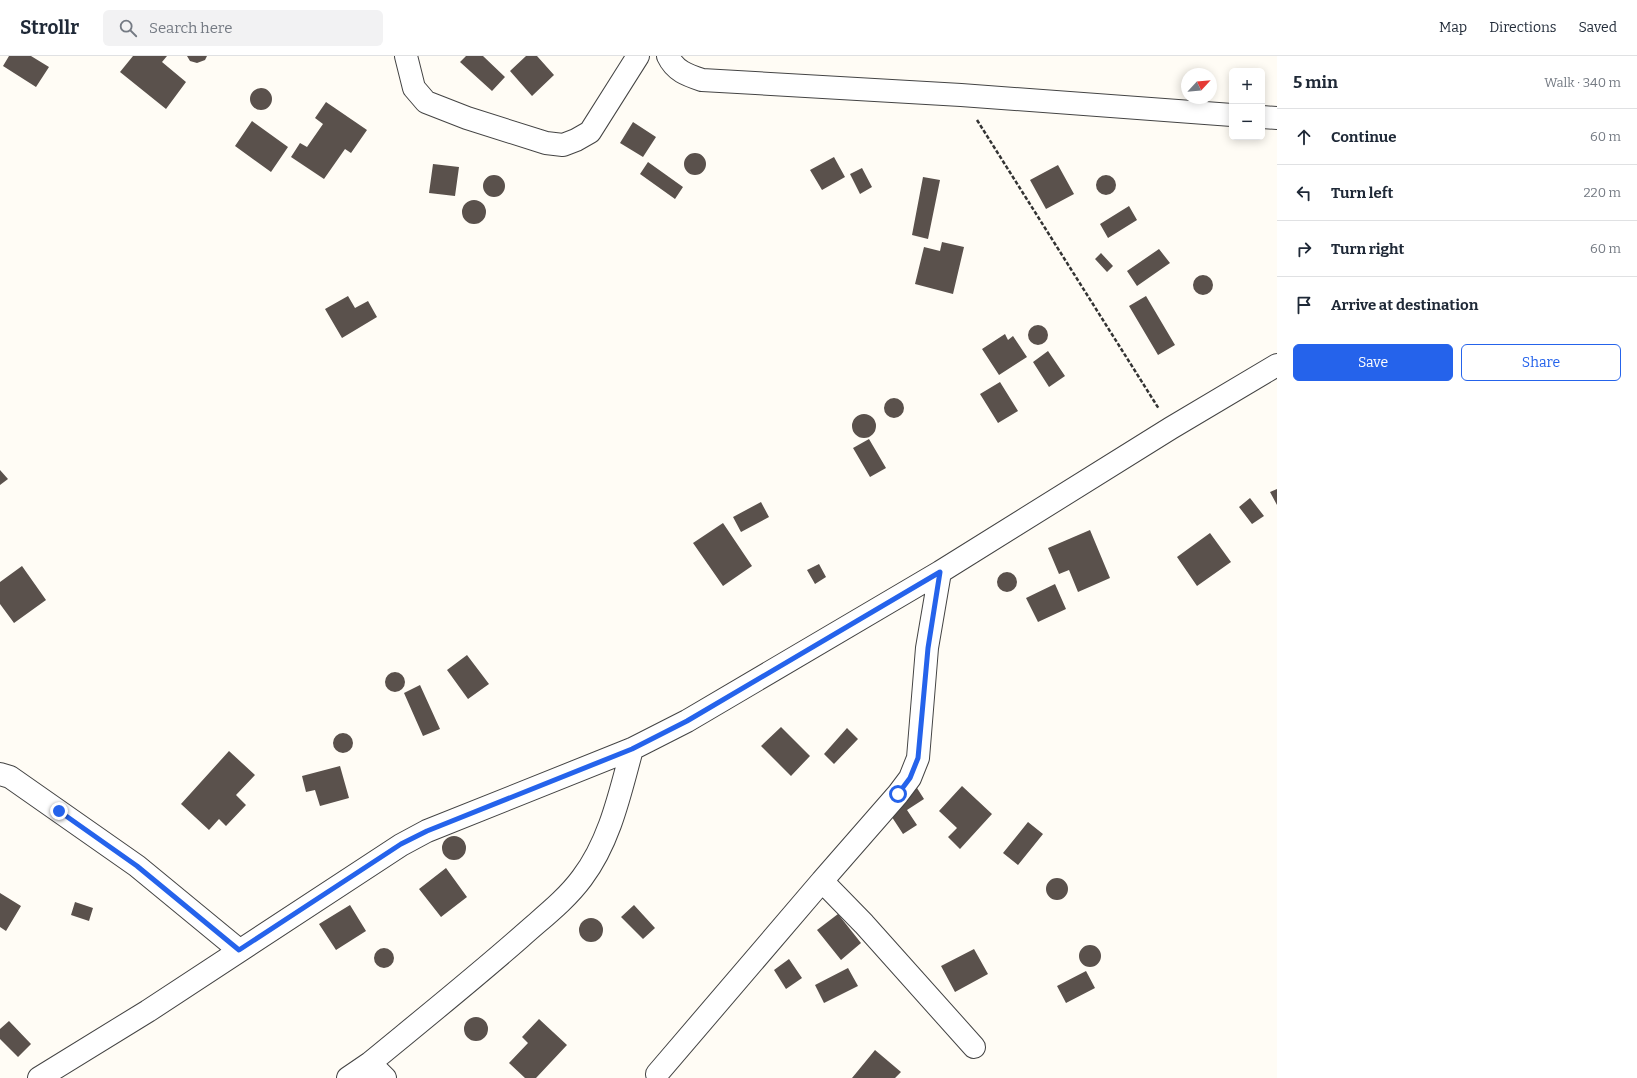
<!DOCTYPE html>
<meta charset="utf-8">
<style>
:root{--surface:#fff;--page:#f2f2f3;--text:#1f2937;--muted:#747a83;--line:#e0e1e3;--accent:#2563eb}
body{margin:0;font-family:Bitter,serif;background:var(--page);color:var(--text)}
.controls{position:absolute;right:12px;top:12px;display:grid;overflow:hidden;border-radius:6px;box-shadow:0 2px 10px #0003}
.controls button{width:36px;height:36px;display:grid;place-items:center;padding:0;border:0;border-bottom:1px solid var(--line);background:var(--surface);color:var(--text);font:20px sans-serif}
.compass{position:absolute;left:1181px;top:12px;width:36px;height:36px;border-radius:50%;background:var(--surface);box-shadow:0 2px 10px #0003;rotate:64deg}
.stop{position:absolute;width:12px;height:12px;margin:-9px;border:3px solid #2563eb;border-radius:50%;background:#fff}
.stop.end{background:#2563eb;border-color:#fff;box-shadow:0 1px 4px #0008}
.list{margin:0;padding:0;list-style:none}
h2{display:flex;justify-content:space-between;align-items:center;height:52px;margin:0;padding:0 16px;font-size:17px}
h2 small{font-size:13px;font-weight:400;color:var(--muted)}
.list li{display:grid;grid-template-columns:26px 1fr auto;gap:12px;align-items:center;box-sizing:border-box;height:56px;padding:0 16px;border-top:1px solid var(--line)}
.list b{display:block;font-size:15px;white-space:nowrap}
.list em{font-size:13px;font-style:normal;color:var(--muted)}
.actions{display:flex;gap:8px;padding:12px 16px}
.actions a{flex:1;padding:9px 0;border:1px solid var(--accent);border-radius:6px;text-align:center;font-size:14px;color:var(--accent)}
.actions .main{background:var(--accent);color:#fff}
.icon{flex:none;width:22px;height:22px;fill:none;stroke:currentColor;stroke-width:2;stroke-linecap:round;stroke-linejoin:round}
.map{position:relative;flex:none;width:1277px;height:1022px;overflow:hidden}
header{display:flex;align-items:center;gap:24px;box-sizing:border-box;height:56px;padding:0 20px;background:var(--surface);border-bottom:1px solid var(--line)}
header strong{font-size:19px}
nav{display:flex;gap:22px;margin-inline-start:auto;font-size:14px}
.search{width:280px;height:36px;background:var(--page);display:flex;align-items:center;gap:10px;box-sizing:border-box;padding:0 14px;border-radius:6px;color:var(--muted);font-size:15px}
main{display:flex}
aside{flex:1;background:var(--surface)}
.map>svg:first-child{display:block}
</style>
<header>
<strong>Strollr</strong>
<div class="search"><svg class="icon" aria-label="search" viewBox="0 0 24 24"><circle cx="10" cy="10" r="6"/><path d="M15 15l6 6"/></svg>Search here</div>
<nav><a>Map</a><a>Directions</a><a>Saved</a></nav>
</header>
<main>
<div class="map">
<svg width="1277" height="1022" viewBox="0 0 1277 1022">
<rect width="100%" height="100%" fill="#fffcf5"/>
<path fill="#5a514c" d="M9,0H31L49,11L36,31L3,10Z
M133,0H167L162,6L186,26L166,53L120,16Z
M187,0H207L205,4L197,7L190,5Z
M466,0H483L505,21L492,35L460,6Z
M526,0H537L554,19L532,40L510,15Z
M250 43a11 11 0 1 1 22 0a11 11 0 1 1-22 0Z
M326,46L367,74L351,97L345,93L324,123L291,101L300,87L307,91L323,68L315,62Z
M252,65L288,91L271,116L235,90Z
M633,66L656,81L643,101L620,87Z
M684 108a11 11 0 1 1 22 0a11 11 0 1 1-22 0Z
M834,101L845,121L822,134L810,114Z
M648,106L683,131L675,143L640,118Z
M433,108L459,111L455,140L429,137Z
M1058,109L1074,138L1046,153L1030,124Z
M862,112L872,131L860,138L850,118Z
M483 130a11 11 0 1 1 22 0a11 11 0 1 1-22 0Z
M1096 129a10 10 0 1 1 20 0a10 10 0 1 1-20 0Z
M923,121L940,124L928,183L912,179Z
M462 156a12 12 0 1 1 24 0a12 12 0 1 1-24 0Z
M1129,150L1137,164L1108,182L1100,168Z
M942,186L964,191L953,238L915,228L924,191L940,195Z
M1159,193L1170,207L1137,230L1127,215Z
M1101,197L1113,210L1107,216L1095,203Z
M1193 229a10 10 0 1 1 20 0a10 10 0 1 1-20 0Z
M348,240L355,252L368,245L377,261L342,282L325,253Z
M1146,240L1175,289L1158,299L1129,250Z
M1028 279a10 10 0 1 1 20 0a10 10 0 1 1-20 0Z
M1005,278L1008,284L1013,280L1027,301L999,319L982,293Z
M1048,295L1065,320L1049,331L1033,306Z
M1000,326L1018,355L998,367L980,338Z
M884 352a10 10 0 1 1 20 0a10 10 0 1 1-20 0Z
M852 370a12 12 0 1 1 24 0a12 12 0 1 1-24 0Z
M869,383L886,412L870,421L853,392Z
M0,414L8,423L0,429Z
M1277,433V449L1270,436Z
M1250,442L1264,460L1252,468L1239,451Z
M761,446L769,461L741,476L733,461Z
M723,467L752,510L723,530L693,487Z
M1090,474L1110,522L1078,536L1069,514L1059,518L1048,492Z
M1210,477L1231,506L1197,530L1177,501Z
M819,508L826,521L815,528L807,514Z
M22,510L46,544L14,567L0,548V526Z
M997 526a10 10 0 1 1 20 0a10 10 0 1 1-20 0Z
M1055,528L1066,553L1038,566L1026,542Z
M467,599L489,628L468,643L447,614Z
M385 626a10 10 0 1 1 20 0a10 10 0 1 1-20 0Z
M420,629L440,673L423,680L404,637Z
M781,671L810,700L791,720L761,690Z
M847,672L858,683L834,708L824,698Z
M333 687a10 10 0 1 1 20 0a10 10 0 1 1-20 0Z
M229,695L255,719L236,739L246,749L226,770L219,763L209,774L181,748Z
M340,710L349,742L320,750L315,734L306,736L302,720Z
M962,730L992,758L960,793L948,781L957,772L939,755Z
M917,732L924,743L907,754L917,769L903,778L886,752Z
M1028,766L1043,778L1018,809L1003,797Z
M442 792a12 12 0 1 1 24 0a12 12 0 1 1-24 0Z
M446,812L467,841L441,861L419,833Z
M1046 833a11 11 0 1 1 22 0a11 11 0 1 1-22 0Z
M0,837L21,850L6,875L0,871Z
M75,846L93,852L89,865L71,859Z
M350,849L366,875L336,894L319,868Z
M634,849L655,872L643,883L621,861Z
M838,858L861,887L841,904L817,874Z
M579 874a12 12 0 1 1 24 0a12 12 0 1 1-24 0Z
M1079 900a11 11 0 1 1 22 0a11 11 0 1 1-22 0Z
M374 902a10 10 0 1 1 20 0a10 10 0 1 1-20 0Z
M974,893L988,918L955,936L941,910Z
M789,903L802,922L786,933L774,914Z
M848,912L858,930L824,947L815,929Z
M1086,915L1095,932L1066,947L1057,930Z
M464 973a12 12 0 1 1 24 0a12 12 0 1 1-24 0Z
M539,963L567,989L536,1022H525L509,1007L528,987L522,981Z
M9,965L31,988L18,1001L0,983V973Z
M875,994L901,1016L895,1022H852Z"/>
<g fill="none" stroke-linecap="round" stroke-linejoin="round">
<g stroke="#444" stroke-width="24">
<path id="minor" d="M406,0L414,32L426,46L467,62L546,87L563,89L576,84L590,76L638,0
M668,0C675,15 687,19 702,24L961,39L1232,59
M1262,61L1277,62
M940,516L927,592L918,702L910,722L898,738L822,825L864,868L974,991
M0,718L10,721L137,810L239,894
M370,1007L385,1022
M657,1018L822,825
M39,1022L148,955L401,789L427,775L632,693L687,665L940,516L1171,372L1277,309
M348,1022L370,1007C421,965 472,924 521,881C542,862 565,845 582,822C610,785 620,737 632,693"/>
</g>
<path stroke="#333" stroke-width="2.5" stroke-dasharray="4 2" stroke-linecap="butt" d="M977,64L1159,353"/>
<use href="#minor" stroke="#fff" stroke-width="22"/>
</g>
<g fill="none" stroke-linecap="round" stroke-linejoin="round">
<path stroke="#2563eb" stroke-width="5" d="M59,755L137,810L239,894L401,788L427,775L632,693L687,665L940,516L928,592L918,702L910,722L898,738"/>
</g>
</svg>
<div class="controls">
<button>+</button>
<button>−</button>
</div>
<svg class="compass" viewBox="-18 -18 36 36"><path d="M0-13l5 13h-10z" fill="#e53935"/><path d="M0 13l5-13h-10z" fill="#747a83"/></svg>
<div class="stop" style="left:898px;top:738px"></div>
<div class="stop end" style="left:59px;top:755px"></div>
</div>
<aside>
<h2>5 min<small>Walk · 340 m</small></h2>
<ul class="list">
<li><svg class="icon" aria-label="ahead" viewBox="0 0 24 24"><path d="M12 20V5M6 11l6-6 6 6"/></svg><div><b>Continue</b></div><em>60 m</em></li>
<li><svg class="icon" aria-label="left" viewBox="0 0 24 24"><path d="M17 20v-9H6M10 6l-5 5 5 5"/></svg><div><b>Turn left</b></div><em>220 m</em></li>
<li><svg class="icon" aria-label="right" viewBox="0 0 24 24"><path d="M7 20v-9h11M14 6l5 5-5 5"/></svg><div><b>Turn right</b></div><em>60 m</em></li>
<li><svg class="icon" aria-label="arrive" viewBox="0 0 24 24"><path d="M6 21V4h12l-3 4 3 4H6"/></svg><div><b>Arrive at destination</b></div></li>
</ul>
<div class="actions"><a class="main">Save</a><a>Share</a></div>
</aside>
</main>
